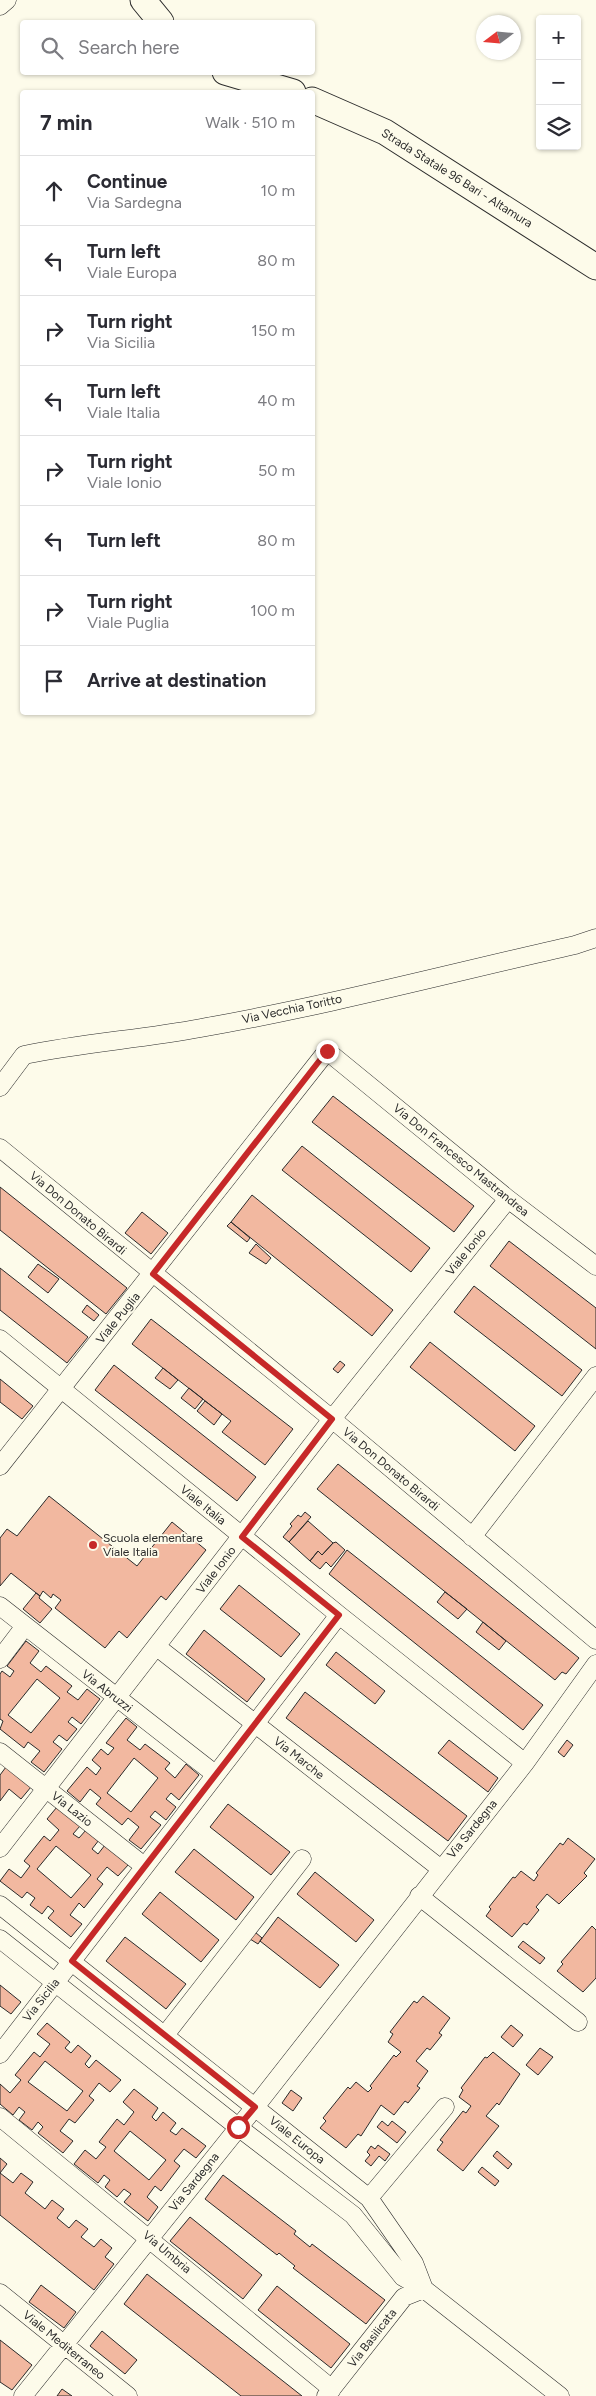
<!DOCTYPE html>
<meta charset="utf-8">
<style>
:root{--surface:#fff;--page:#f2f2f3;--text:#2b2b33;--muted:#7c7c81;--line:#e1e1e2}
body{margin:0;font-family:Figtree,sans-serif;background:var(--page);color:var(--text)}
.controls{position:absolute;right:15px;top:15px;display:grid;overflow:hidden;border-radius:5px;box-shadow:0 1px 4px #0004}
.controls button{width:45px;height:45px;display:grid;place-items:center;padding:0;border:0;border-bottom:1px solid var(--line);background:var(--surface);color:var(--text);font:25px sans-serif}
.compass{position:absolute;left:476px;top:15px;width:45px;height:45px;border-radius:50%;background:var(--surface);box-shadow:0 1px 4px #0004;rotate:254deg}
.stop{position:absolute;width:15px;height:15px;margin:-11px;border:4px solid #c62828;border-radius:50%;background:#fff}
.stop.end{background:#c62828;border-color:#fff;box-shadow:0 1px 5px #0008}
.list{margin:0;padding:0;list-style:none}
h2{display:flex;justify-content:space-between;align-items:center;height:65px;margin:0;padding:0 20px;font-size:21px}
h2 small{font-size:16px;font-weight:400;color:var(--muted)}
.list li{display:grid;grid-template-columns:32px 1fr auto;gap:15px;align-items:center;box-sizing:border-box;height:70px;padding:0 20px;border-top:1px solid var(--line)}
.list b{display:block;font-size:19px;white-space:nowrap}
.list p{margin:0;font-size:16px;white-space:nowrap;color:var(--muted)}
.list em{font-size:16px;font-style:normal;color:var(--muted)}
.icon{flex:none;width:28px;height:28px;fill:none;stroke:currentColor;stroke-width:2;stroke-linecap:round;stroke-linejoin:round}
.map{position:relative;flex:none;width:596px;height:2396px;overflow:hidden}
.search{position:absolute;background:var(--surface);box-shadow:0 1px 4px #0004;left:20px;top:20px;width:295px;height:55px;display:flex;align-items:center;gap:12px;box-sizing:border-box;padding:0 18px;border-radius:5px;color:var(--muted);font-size:19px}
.panel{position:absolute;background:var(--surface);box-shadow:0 1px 4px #0004;left:20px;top:90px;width:295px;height:625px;border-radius:5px}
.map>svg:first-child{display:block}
</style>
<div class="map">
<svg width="596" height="2396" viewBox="0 0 596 2396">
<rect width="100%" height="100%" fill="#fdfbea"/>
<path fill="#f2b8a0" stroke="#2b2b2b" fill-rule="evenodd" d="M333,1096L474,1206L454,1232L312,1122Z
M302,1146L430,1248L411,1272L282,1170Z
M0,1187L127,1288L106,1314L0,1230Z
M252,1195L393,1310L372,1336L231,1222Z
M142,1212L168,1233L151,1254L125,1233Z
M231,1222L250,1238L247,1242L227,1226Z
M509,1241L596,1308V1349L490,1266Z
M256,1244L271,1258L266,1264L249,1253Z
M38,1264L59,1279L48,1293L28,1277Z
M0,1268L88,1337L67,1363L0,1310Z
M474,1286L582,1370L562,1396L454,1312Z
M87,1305L99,1315L94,1321L82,1312Z
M151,1319L293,1429L265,1465L222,1432L231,1421L132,1344Z
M430,1342L535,1426L515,1451L410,1367Z
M340,1361L345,1365L338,1373L333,1369Z
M114,1365L256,1477L237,1501L95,1390Z
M163,1368L178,1380L170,1389L155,1378Z
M0,1379L33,1406L22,1419L0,1402Z
M189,1388L203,1399L195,1409L181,1398Z
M205,1401L222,1414L214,1425L197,1411Z
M338,1464L579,1658L566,1674L562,1672L555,1680L317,1489Z
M49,1496L137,1566L172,1522L206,1550L166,1600L161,1596L127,1638L119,1631L105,1648L55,1608L61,1600L53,1594L51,1598L43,1591L40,1596L11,1573L0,1586V1538L7,1529L17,1536Z
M305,1512L311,1517L289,1542L283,1537L292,1526L290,1524L298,1515L301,1517Z
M308,1521L333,1543L322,1555L318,1551L310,1561L289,1542Z
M336,1542L345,1550L331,1567L326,1562L320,1569L310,1561L318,1551L322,1555L333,1543Z
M347,1550L543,1705L523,1730L329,1574Z
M239,1585L300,1634L281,1657L220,1609Z
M445,1592L467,1609L458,1619L437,1602Z
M36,1593L40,1596L39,1598L52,1609L40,1623L23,1609Z
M483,1622L506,1641L499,1650L476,1632Z
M204,1630L265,1679L247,1702L186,1654Z
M26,1641L39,1651L30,1663L41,1672L46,1666L72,1686L67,1692L78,1700L87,1689L100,1699L81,1724L72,1717L68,1722L77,1729L67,1741L59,1735L53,1742L62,1749L44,1772L31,1762L40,1751L28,1742L24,1748L0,1729L3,1721L0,1719V1674L2,1671L10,1677L14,1671L7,1666ZM37,1679L60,1698L31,1733L8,1715Z
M336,1652L385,1691L375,1704L326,1665Z
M305,1692L467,1816L448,1841L286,1718Z
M126,1718L137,1727L127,1740L140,1750L145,1744L170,1763L165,1769L175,1778L186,1764L199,1775L179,1800L171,1793L166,1799L176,1807L166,1820L155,1811L150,1817L161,1825L141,1849L129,1840L139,1827L128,1818L122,1825L96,1804L101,1798L90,1789L80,1802L67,1791L87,1767L96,1775L101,1768L92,1760L101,1749L108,1755L114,1748L106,1743ZM134,1758L158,1778L131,1812L107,1793Z
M449,1740L498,1778L488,1792L438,1753Z
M567,1740L573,1745L564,1757L558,1752Z
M6,1767L31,1787L21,1799L9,1789L0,1801V1775Z
M228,1804L290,1852L271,1875L210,1827Z
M57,1807L80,1826L73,1834L79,1838L86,1830L99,1840L92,1849L98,1854L105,1845L129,1864L118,1876L107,1867L97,1879L103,1884L84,1908L79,1903L70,1915L82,1924L71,1937L48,1918L54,1911L48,1906L42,1914L30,1905L35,1898L27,1892L22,1898L0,1881L9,1869L21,1878L30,1866L24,1861L44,1836L50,1841L59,1830L47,1819ZM56,1846L91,1875L71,1898L37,1869Z
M568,1838L595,1859L584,1873L587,1876L559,1904L547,1894L536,1907L539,1910L527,1925L524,1923L512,1937L486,1916L491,1909L489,1907L513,1877L515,1878L521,1871L534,1881L538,1875L536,1873L560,1843L563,1845Z
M194,1849L254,1897L236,1920L175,1872Z
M315,1872L374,1920L356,1942L297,1894Z
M160,1892L219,1940L201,1962L142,1914Z
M278,1917L339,1965L320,1988L260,1941Z
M592,1926L596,1930V1978L583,1992L557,1971L563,1964L561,1962Z
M255,1932L262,1938L258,1944L250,1939Z
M125,1937L186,1984L166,2009L106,1961Z
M523,1941L545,1958L540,1964L518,1947Z
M0,1985L21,2002L11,2014L0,2006Z
M423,1996L450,2018L439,2033L442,2035L430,2050L427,2048L416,2061L428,2071L417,2086L420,2088L408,2103L405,2101L394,2115L381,2105L361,2136L358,2134L346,2148L320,2128L326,2121L323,2118L348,2087L350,2089L356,2082L368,2092L372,2088L370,2086L394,2055L396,2057L401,2052L388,2042L393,2034L390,2032L414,2001L417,2003Z
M47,2023L70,2042L65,2048L71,2053L78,2045L91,2056L85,2064L89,2068L96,2060L121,2080L110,2092L99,2083L89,2096L94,2100L75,2123L69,2119L60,2131L73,2141L63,2153L38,2133L43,2127L38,2122L32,2130L19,2120L25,2112L19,2107L13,2115L0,2104V2084L10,2093L21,2080L15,2075L34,2052L40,2057L50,2044L37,2034ZM45,2061L83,2091L67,2111L28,2082Z
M511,2025L523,2035L513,2047L501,2037Z
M540,2048L553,2057L538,2075L526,2065Z
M493,2052L520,2074L499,2105L497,2103L486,2116L499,2126L463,2171L437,2150L443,2142L440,2140L463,2111L466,2113L471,2106L459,2097L463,2090L461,2088L485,2057L487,2058Z
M134,2089L158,2108L152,2117L156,2121L163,2112L176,2123L170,2131L176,2135L182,2128L206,2146L196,2158L184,2149L174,2161L180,2166L161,2191L155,2186L147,2197L158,2207L148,2221L124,2202L131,2194L124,2189L117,2197L105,2187L110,2180L104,2175L98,2183L74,2164L85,2150L96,2159L106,2147L99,2142L117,2119L124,2125L134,2112L123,2102ZM130,2131L166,2160L149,2180L114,2151Z
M291,2090L302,2098L293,2111L282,2103Z
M382,2121L388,2126L392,2121L406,2132L397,2143L377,2127Z
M378,2145L390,2154L385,2161L379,2156L371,2166L365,2161L370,2155L367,2152L371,2146L375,2149Z
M497,2151L512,2164L508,2169L493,2156Z
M0,2158L7,2164L0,2173L13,2183L21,2173L33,2182L25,2193L45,2209L52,2200L64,2209L57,2218L69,2228L76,2220L88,2229L81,2237L94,2247L101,2239L112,2248L105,2257L114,2264L94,2290L0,2215Z
M482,2167L499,2181L495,2186L478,2172Z
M223,2175L296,2231L294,2234L310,2247L312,2244L385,2300L366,2324L293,2268L295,2266L279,2253L277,2255L205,2199Z
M190,2217L262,2275L243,2299L170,2241Z
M147,2274L302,2396H241L124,2304Z
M41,2285L76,2312L64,2328L29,2302Z
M277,2286L350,2344L331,2368L258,2310Z
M102,2331L137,2360L125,2374L90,2346Z
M0,2340L32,2365L12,2390L0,2382Z
M62,2389L72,2396H57Z"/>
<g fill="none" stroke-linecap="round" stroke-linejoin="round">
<g stroke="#2b2b2b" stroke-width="19">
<path id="street" d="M0,6L7,0
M0,1087L24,1055C82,1043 142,1039 201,1028C326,1006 451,973 575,945L596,938
M0,1148L332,1419L596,1640
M0,1339L339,1615L525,1763
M0,1466L327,1051L508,1199L596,1266
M472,1537L596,1376
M0,1606L215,1774
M157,1647L441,1869
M0,1659L25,1626
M0,1752L144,1866
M0,1848L332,1419L508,1199
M419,1896L578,2022
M0,1905L369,2198L414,2263L424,2289
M0,1939L238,2127L353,2215L403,2277L424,2289L560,2396
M165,2035L302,1859
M0,2054L339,1615
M0,2117L332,2389
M369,2198L445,2107
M0,2293L128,2396
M23,2396L255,2107L525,1763L596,1664
M326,2396L404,2297L424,2289"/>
</g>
<g stroke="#2b2b2b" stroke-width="27">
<path id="secondary" d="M143,0L161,22
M225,72L293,92
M312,100L385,132L596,267"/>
</g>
<use href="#street" stroke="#fdfbea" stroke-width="18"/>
<use href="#secondary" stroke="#fdfbea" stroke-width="25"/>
</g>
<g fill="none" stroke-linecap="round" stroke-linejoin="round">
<path stroke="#c62828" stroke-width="6" d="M238,2127L255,2107L72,1961L339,1615L242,1537L332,1419L153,1274L327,1051"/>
</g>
<circle fill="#c62828" stroke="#fdfbea" stroke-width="2" cx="93" cy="1545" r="5"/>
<g text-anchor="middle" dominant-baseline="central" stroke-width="4" stroke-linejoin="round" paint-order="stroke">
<g font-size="12" fill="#2b2b2b" stroke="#fdfbea">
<text transform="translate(457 178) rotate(32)">Strada Statale 96 Bari - Altamura</text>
<text transform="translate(292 1009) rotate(-12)">Via Vecchia Toritto</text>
<text transform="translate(461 1160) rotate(39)">Via Don Francesco Mastrandrea</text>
<text transform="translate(78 1213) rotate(40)">Via Don Donato Birardi</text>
<text transform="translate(466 1252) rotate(-51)">Viale Ionio</text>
<text transform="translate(118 1318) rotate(-51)">Viale Puglia</text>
<text transform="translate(391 1469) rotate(40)">Via Don Donato Birardi</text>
<text transform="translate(203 1505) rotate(39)">Viale Italia</text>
<text transform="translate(216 1570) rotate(-52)">Viale Ionio</text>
<text transform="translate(107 1691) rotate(38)">Via Abruzzi</text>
<text transform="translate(299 1758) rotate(38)">Via Marche</text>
<text transform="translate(72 1809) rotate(38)">Via Lazio</text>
<text transform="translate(472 1829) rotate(-51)">Via Sardegna</text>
<text transform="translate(41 2000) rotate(-52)">Via Sicilia</text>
<text transform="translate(297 2140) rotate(39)">Viale Europa</text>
<text transform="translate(194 2182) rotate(-51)">Via Sardegna</text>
<text transform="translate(167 2252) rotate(40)">Via Umbria</text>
<text transform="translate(372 2338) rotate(-52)">Via Basilicata</text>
<text transform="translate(64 2345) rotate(39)">Viale Mediterraneo</text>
</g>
<g font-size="12" fill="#2b2b2b" stroke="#fdfbea" text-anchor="start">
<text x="103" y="1538">Scuola elementare<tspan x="103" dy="14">Viale Italia</tspan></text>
</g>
</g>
</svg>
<div class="controls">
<button>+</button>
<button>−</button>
<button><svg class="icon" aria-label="layers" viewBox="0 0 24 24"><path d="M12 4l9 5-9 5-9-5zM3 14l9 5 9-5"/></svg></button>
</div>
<svg class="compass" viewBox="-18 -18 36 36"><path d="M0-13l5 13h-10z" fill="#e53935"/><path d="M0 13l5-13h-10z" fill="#7c7c81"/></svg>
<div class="stop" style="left:238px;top:2127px"></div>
<div class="stop end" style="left:327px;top:1051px"></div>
<div class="search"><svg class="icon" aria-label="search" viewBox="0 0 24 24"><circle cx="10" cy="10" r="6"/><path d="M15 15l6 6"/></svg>Search here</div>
<section class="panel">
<h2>7 min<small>Walk · 510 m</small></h2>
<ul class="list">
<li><svg class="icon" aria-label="ahead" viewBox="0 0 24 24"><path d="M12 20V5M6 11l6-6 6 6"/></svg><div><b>Continue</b><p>Via Sardegna</p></div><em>10 m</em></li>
<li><svg class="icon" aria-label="left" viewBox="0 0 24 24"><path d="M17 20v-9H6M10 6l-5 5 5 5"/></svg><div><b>Turn left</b><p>Viale Europa</p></div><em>80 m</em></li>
<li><svg class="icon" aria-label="right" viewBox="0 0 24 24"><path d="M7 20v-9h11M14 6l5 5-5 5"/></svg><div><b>Turn right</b><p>Via Sicilia</p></div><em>150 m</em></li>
<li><svg class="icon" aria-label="left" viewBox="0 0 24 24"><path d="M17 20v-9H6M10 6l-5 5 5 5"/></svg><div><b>Turn left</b><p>Viale Italia</p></div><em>40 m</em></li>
<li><svg class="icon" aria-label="right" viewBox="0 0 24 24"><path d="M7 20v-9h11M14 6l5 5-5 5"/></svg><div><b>Turn right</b><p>Viale Ionio</p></div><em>50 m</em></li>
<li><svg class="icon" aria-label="left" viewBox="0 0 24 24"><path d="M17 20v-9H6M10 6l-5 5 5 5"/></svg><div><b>Turn left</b></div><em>80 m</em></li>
<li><svg class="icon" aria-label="right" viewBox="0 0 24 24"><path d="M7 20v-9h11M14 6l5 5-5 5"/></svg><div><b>Turn right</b><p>Viale Puglia</p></div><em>100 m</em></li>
<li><svg class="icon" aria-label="arrive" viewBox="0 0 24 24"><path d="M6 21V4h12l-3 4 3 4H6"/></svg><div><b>Arrive at destination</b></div></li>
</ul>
</section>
</div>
